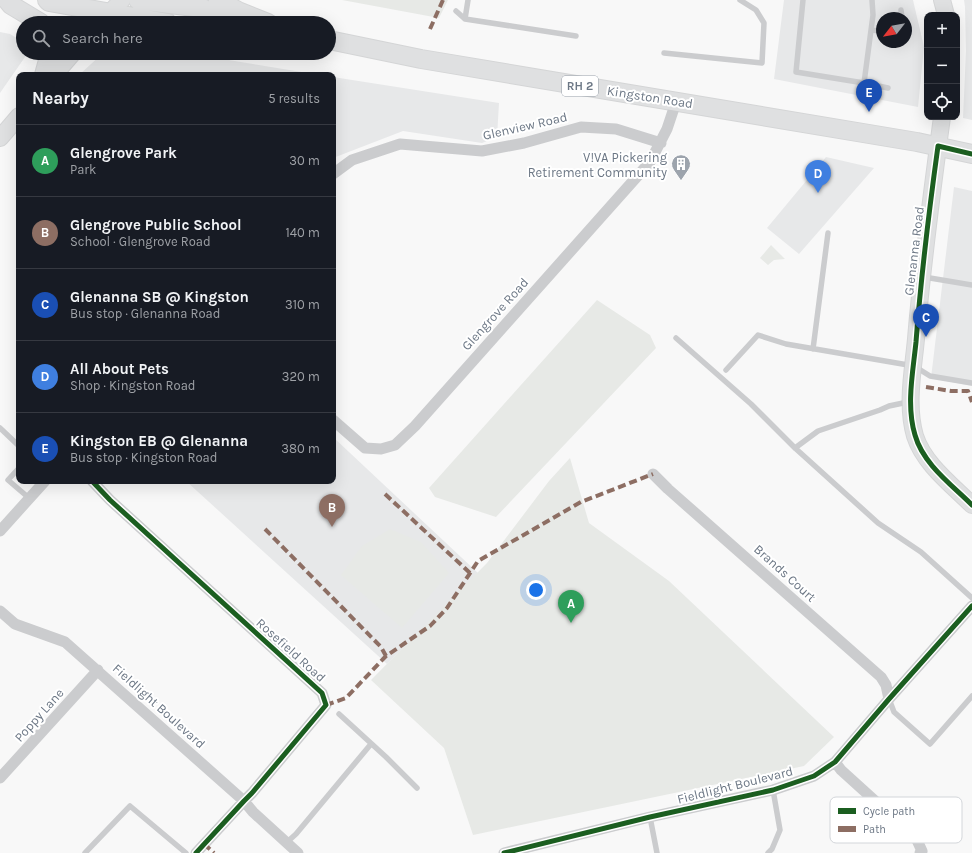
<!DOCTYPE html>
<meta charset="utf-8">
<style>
:root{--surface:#171b24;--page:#20242c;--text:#f1f3f6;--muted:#9ea1a6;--line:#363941;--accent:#9da4ad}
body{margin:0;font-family:Karla,sans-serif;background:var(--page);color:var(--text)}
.controls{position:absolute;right:12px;top:12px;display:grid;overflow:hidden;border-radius:8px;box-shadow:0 4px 16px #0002}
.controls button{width:36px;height:36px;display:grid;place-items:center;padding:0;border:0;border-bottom:1px solid var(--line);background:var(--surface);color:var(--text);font:20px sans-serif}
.compass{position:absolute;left:876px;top:12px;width:36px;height:36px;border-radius:50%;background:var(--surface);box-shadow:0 4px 16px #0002;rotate:239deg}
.you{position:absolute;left:536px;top:590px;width:14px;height:14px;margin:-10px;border:3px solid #fff;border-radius:50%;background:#1a73e8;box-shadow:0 0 0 6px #1a73e833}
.badge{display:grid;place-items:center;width:26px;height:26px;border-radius:50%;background:var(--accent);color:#fff;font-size:13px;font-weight:700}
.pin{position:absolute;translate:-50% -33px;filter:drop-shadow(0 1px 2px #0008)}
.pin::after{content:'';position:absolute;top:21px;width:14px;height:12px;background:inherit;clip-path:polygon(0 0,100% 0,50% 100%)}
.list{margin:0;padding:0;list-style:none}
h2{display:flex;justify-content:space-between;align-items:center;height:52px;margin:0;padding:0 16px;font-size:17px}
h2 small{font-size:13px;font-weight:400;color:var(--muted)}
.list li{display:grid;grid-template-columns:26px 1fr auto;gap:12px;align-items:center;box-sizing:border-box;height:72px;padding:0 16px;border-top:1px solid var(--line)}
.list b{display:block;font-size:15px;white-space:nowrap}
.list p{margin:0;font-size:13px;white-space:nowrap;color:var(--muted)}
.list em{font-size:13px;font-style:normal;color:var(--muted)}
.icon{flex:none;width:22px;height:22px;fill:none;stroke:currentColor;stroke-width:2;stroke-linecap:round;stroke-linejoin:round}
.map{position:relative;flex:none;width:972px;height:853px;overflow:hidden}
.search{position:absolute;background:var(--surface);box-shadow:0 4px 16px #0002;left:16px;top:16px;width:320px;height:44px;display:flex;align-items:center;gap:10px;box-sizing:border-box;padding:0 14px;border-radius:22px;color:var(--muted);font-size:15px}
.panel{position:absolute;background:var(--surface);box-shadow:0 4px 16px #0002;left:16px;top:72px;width:320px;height:412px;border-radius:8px}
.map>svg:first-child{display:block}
</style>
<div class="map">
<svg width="972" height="853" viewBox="0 0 972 853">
<rect width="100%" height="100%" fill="#f8f8f8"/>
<path fill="#e7e8e9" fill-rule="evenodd" d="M784,0H913L924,47L918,107L774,79ZM882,18H906V42H882Z
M964,0H972V120L963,118L966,51L965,7Z
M0,32L10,34L23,42V53H26L25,57L0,93Z
M103,53H186L320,75H79Z
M333,77L499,103L497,137L482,143L403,131L333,158Z
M826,157L874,168L799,254L767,228Z
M954,187L972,191V386L931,378Z
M333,437L478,573L387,664L186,481H333Z"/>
<path fill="#e7e9e6" d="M342,0H448L439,18Z
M771,245L785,259L774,260L768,265L760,258Z
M597,300L650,335L656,348L496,517L435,497L429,488Z
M570,458L589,523L669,581L834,737L804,766L473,835L444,748L371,680L487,563L549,481Z
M390,529L421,542L449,573L402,628L341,575L362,546Z"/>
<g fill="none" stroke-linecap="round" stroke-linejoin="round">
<g stroke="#d4d5d6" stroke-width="18">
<path id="secondary" d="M942,0L946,15
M100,23L122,0
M54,75L73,53
M942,117C932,191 922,265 916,339C913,371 906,405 915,436C924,464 952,485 972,505
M0,138L19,116"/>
</g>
<g stroke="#d4d5d6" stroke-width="20">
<path id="primary" d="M7,0L11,5L41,23
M47,0L49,2L168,23
M138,0L202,8L226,21L236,23
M218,0L238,11L268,23
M329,40L421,59L917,142L972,154
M44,75L50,53"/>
</g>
<path stroke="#cbccce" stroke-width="5.5" d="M803,0L796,72L864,83L888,88
M901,10L902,18
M456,11L465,19L576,36
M465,19L468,0
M871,30L882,31
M664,53L762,63L764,23L756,10L740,0
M864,83L873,15L872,0
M924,277L972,285
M676,338L751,404L795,448L878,523L921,552L972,598
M813,349L828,233
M726,370L758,335L786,344L914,366L930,376L972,383
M0,428L19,446
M795,448L818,431L880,410L889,406L908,402
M19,468L8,480L29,498
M889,699L894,712L930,744L972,696
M339,714L386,757L417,788
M650,817L657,853
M286,843L296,834L371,744
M85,853L130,806L186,853
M768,853L772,849L780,830L773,790"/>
<path stroke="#cbccce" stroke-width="11" d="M333,174L352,160L400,144L482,151L524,143L581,127L616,129L661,143
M333,420L365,448L381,449L395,445L415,426L650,162L667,129L676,102
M653,474L668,489L881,677L886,685L889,699
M92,481L110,500L322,693L326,705L252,793L244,801L196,853
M0,531L45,481
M0,611L15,624L65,642L244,801L253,812L298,853
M835,762L841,770L916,838L922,851L920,853
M0,778L98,670
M504,853L650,817L773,790L814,776L835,762L889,699L972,606"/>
<use href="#secondary" stroke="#dfe0e1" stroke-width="16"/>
<use href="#primary" stroke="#dfe0e1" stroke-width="18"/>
<path stroke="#8d6e63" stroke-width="4" stroke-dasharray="8 4" stroke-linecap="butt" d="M430,29L443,0
M926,387L951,391H968L972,402
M385,494L470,573
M265,529L381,647L386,656
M326,705L346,698L386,656L430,626L447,608L478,561L581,502L653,474
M204,844L214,853"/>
<g stroke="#fff" stroke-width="8">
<path id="cycleway" d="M972,154L938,146C929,211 921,276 916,342C913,372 906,405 915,435C923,464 952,485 972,505
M92,481L110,500L322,693L326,705L252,793L244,801L196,853
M504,853L650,817L773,790L814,776L835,762L889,699L972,606"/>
</g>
<use href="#cycleway" stroke="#1b5e20" stroke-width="5"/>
</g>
<defs>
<g id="building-pin" transform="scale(1)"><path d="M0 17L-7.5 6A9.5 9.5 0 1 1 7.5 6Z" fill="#9da4ad" stroke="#fff"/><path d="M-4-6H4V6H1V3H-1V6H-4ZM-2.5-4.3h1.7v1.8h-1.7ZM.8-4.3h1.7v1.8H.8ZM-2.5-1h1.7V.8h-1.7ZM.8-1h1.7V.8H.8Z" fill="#fff"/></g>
</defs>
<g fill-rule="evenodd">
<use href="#building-pin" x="681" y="164"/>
</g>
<g text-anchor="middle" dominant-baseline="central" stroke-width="4" stroke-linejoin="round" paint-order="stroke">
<rect fill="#fff" stroke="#98a0aa" stroke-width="1" x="562" y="76" width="36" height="20" rx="3"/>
<g font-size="12" font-weight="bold" fill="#6c7785">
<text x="580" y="86">RH 2</text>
</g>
<g font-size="13" fill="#6c7785" stroke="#fff">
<text transform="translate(650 97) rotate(9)">Kingston Road</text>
<text transform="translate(525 126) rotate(-13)">Glenview Road</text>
<text transform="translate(914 251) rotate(-83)">Glenanna Road</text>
<text transform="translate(495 314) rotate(-48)">Glengrove Road</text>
<text transform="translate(785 573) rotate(42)">Brands Court</text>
<text transform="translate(291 650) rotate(42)">Rosefield Road</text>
<text transform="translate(159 706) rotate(42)">Fieldlight Boulevard</text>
<text transform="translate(39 715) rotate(-48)">Poppy Lane</text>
<text transform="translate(735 785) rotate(-14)">Fieldlight Boulevard</text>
</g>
<g font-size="13" fill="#6c7785" stroke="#fff" text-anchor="end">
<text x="667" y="157">V!VA Pickering<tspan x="667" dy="15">Retirement Community</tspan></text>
</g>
</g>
<rect x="830" y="797" width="132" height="46" rx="6" fill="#fff" stroke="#d3d6da" stroke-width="1"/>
<rect x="838" y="808" width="18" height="6" fill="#1b5e20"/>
<rect x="838" y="826" width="18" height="6" fill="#8d6e63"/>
<g font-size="11" fill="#6c7785">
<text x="863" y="815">Cycle path</text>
<text x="863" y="833">Path</text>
</g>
</svg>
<div class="controls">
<button>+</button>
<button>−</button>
<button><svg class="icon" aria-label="locate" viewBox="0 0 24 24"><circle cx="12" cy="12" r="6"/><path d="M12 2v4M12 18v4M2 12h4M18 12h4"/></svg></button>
</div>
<svg class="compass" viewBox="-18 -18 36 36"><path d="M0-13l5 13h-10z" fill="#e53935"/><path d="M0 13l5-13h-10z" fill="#9ea1a6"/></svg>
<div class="you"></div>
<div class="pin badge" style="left:571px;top:623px;background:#2e9e5b">A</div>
<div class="pin badge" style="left:332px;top:527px;background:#8d6e63">B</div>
<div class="pin badge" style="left:926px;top:337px;background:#1a4fb4">C</div>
<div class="pin badge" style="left:818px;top:193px;background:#3f7fe0">D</div>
<div class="pin badge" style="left:869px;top:112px;background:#1a4fb4">E</div>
<div class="search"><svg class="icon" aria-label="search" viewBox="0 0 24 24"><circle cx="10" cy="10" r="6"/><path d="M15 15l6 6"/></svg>Search here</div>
<section class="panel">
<h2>Nearby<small>5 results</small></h2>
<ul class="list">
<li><span class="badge" style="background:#2e9e5b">A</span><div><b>Glengrove Park</b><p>Park</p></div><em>30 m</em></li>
<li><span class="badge" style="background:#8d6e63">B</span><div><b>Glengrove Public School</b><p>School · Glengrove Road</p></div><em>140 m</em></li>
<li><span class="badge" style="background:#1a4fb4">C</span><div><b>Glenanna SB @ Kingston</b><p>Bus stop · Glenanna Road</p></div><em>310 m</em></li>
<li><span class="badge" style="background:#3f7fe0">D</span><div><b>All About Pets</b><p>Shop · Kingston Road</p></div><em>320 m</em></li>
<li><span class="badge" style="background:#1a4fb4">E</span><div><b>Kingston EB @ Glenanna</b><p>Bus stop · Kingston Road</p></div><em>380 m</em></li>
</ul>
</section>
</div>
